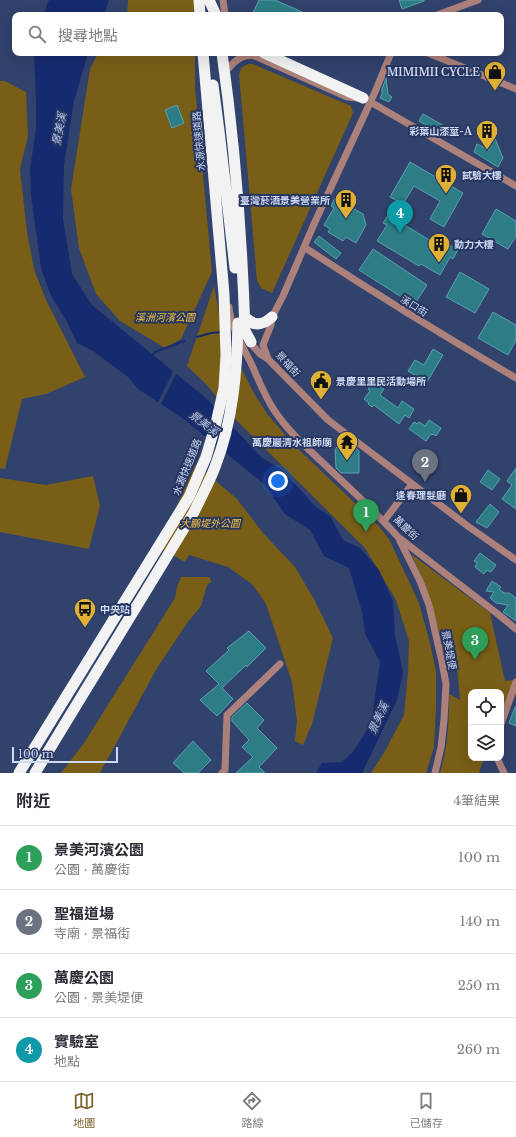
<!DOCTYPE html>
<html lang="zh-TW">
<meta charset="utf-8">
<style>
:root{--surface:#fff;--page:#f7f7f7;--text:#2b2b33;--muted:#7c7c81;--line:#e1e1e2;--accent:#7c6733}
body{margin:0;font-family:"Libre Baskerville","Noto Sans TC",serif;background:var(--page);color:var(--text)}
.controls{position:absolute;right:12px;bottom:12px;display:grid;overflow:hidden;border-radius:8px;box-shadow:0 4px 16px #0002}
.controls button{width:36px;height:36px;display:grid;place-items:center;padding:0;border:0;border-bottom:1px solid var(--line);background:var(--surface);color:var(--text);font:20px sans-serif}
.scale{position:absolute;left:12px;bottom:10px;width:106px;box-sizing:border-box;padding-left:4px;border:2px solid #ced9f3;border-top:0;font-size:11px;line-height:14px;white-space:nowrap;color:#ced9f3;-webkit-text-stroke:3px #273761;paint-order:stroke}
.you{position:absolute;left:278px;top:481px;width:14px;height:14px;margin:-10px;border:3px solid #fff;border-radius:50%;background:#1a73e8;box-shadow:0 0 0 6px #1a73e833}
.badge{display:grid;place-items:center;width:26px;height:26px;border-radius:50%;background:var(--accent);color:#fff;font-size:13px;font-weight:700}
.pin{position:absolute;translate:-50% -33px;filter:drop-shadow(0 1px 2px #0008)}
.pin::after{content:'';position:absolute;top:21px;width:14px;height:12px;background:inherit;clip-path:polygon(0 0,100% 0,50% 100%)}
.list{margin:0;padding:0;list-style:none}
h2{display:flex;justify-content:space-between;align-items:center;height:52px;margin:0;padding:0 16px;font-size:17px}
h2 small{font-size:13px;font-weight:400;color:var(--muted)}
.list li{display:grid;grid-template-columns:26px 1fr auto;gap:12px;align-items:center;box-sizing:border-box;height:64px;padding:0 16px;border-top:1px solid var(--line)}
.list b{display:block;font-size:15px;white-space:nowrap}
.list p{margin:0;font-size:13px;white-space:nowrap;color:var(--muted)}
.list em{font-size:13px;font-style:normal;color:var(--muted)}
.icon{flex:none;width:22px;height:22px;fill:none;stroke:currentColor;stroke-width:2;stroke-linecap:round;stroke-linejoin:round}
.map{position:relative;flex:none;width:516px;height:773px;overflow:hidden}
.search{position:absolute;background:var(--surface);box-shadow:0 4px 16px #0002;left:12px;right:12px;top:12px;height:44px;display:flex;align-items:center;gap:10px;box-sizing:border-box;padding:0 14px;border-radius:8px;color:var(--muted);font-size:15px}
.sheet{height:308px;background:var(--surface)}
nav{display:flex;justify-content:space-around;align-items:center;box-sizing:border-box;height:56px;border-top:1px solid var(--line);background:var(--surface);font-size:11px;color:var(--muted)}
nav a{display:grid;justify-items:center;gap:2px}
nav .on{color:var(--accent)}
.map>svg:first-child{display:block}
</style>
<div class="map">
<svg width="516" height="773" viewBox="0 0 516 773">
<rect width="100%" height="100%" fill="#31426c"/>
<path fill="#795e17" d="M128,0H194V15H127Z
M98,53H195V87L212,272L181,339L165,348L120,321L96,294L79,248L71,189L90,69Z
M248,64H253L351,106L353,113L272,293L261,288L257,280L239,74L242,67Z
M0,81H5L26,92L28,136L20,169L27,232L34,269L46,300L85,377L46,394L22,399L5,469L0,468Z
M214,286L221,324L242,370L255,395L268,415L296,447L377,524L389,539L419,603L430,643L436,671V709L434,747L426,773H371L385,751L404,715L408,672L409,641L396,600L365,548L237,421L206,384L187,366Z
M196,464L237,499L263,533L295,567L314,599L333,638L312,724L303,745L295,741L297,721L292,682L266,604L252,584L228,567L189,555L185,562L158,547Z
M93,476L100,506L89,549L0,532V478L46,485Z
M411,554L490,613L505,681L514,680L501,714V692H471V758H484L479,773H440C448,746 449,722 449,694L460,700L457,666L444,654L440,635L421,575Z
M181,577H210L211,582L207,585L201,606L187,623L157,668L100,773H61L84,743L175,598L177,587Z"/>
<path fill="#162a70" d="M49,0H109L104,15H43Z
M34,53H88L74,101L64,165L63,219L72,274L92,305L207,399L261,457L282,470L317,508L330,516L343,540L360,548L379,570L393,601L395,635L403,672L397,700L362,773H316L322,763L342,762L353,752L371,724L380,662L365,634L362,612L349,568L324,556L310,530L285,514L264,484L233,459L185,420L138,389L128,377L93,351L77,343L67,322L51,296L41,268L31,195L30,169L36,129V99Z"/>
<path fill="#31426c" d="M174,370L177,372L160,406L157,404Z"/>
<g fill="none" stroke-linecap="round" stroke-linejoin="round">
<path stroke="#162a70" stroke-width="2" d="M197,337L211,333L221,332
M151,357L155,352L184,341"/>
</g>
<path fill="#2e7d86" stroke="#57a2ad" d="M259,0H275L309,15H252Z
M399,0H424V1L402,9Z
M386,78L388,94L392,97L389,102L380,98L382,94V89Z
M177,105L184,123L172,128L165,110Z
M423,114L448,128L444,135L419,121Z
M494,136L503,158L498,167L474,152L477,144L489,150L484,140Z
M410,162L463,193L444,227L430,219L440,201L414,186L403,204L390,197Z
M335,198L363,214L366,225L356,243L346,237L343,241L328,232L330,229L324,225L334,208L331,206Z
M496,209L516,221V236L508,249L482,234Z
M388,215L441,247L444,242L458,250L453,259L450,257L440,275L421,264L419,266L377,241L387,225L383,223Z
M319,236L341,253L336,259L314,242Z
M373,249L427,285L414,305L359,270Z
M460,272L489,289L475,313L446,297Z
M493,312L516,325V340L508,355L478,338Z
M433,349L443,355L427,382L408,371L415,360L424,365Z
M373,382L384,389L380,395L398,408L402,401L414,409L409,418L405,415L399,424L374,405L372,407L368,404L369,403L364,399L370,391L368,389Z
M429,420L441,428L436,436L433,434L432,435L431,434L426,441L409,429L414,422L418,424L419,422L425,426Z
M339,444H352L359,451V473H341L336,468L335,450Z
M516,468V509L502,499L512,485L507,481Z
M488,470L500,479L492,490L480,482Z
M490,504L499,512L487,528L476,522Z
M480,553L496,565L491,572L487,570L484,574L475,567L477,563L474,561Z
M492,581L501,587L499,589L504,593H509L516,598V621L503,612L508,605L496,603L490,598L494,592L486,591Z
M249,631L266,648L247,667L246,665L222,688L233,699L217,716L200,700L219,684L206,671L229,650L227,648Z
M247,703L264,720L257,728L277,748L259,767L265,773H236L253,757L242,747L249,740L232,721V717Z
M515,707H516V726L509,723Z
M193,741L211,760L198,773H184L173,763Z"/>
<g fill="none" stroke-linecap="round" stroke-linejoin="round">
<path stroke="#ad817b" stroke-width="7" d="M223,0L225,15
M437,15L478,0
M248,53L347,97L357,98
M391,53L375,92L314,224L283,296L272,317L271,325L263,345L268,359L328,420L469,527L516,560
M428,53L516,89
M229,68C235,60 242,55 252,55
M367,100L516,186
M304,247C374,293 444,336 516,378
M229,307C231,327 241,344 250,361C258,378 264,395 274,410C287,430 305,446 322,462C347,486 374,510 398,537L499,615L516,629
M248,340L259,353L268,359
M384,521L412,484
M400,541L420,581L429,605L442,662L446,684L444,720L441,747L435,773
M501,724L516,682
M497,758L504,773
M222,773L225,770L227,715L280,664"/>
<path stroke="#f2f2f2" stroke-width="11" d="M199,0L200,15
M209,0L216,15
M222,53C235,145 242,238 245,331L251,342
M264,53L363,98
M213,85L219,131L235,268
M245,317C254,327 263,325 272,317
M19,773L189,497L206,457L216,423L224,388L226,355L224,294L203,53"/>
<path stroke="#f2f2f2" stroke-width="11" d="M35,773L194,512C201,497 209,483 215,467C233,421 237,372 238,323"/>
</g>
<defs>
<g id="shop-pin" transform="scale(1.15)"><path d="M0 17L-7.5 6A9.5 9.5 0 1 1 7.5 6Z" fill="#dfb034" stroke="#273761"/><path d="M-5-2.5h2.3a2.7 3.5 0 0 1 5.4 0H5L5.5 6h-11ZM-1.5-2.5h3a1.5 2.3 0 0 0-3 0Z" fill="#111"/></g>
<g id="building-pin" transform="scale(1.15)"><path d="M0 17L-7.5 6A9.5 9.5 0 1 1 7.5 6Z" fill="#dfb034" stroke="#273761"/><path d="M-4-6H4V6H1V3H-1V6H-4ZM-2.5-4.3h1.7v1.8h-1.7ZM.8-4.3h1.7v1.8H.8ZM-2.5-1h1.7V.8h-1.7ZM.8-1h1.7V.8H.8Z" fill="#111"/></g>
<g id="civic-pin" transform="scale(1.15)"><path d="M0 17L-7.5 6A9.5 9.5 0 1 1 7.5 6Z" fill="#dfb034" stroke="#273761"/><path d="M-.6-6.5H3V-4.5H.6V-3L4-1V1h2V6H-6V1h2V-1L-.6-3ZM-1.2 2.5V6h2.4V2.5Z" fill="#111"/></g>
<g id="temple-pin" transform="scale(1.15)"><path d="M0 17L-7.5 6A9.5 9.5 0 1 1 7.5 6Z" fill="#dfb034" stroke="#273761"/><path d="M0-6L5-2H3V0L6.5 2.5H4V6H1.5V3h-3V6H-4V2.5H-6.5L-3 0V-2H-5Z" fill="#111"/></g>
<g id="bus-pin" transform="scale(1.15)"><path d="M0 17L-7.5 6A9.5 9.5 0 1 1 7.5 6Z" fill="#dfb034" stroke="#273761"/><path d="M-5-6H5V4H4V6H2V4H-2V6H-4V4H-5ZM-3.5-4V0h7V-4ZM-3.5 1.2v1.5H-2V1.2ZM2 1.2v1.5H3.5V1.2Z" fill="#111"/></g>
</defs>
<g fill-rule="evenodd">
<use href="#shop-pin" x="495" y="72"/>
<use href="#building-pin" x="487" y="131"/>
<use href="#building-pin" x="446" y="175"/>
<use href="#building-pin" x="346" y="200"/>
<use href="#building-pin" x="439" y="244"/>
<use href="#civic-pin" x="321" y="381"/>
<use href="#temple-pin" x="347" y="442"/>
<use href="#shop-pin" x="461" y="495"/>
<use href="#bus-pin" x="85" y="609"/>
</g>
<g text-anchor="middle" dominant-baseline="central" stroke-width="4" stroke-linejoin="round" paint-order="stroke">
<g font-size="10" font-weight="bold" fill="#ced9f3" stroke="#273761" text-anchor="end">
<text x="480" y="72">MIMIMII CYCLE</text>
<text x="472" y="131">彩葉山漆莖-A</text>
<text x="462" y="175" text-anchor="start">試驗大樓</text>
<text x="330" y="200">臺灣菸酒景美營業所</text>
<text x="454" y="244" text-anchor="start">動力大樓</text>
<text x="336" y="381" text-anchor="start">景慶里里民活動場所</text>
<text x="332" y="442">萬慶巖清水祖師廟</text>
<text x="446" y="495">逢春理髮廳</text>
<text x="100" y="609" text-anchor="start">中央站</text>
</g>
<g font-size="10" fill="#ced9f3" stroke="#273761">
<text transform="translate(199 141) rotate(-95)">水源快速道路</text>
<text transform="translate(414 306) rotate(32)">溪口街</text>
<text transform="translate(288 364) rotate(48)">景福街</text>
<text transform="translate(187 467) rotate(-68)">水源快速道路</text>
<text transform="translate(406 528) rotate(43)">萬慶街</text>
<text transform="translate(449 650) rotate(79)">景美堤便</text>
</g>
<g font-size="10" font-style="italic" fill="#f7c43e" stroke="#273761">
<text x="165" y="317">溪洲河濱公園</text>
<text x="210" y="523">大鵬堤外公園</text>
</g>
<g font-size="11" font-style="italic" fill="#b5c7f0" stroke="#273761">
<text transform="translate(59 129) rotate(-79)">景美溪</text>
<text transform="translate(204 423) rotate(37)">景美溪</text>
<text transform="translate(378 718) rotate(-65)">景美溪</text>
</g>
</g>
</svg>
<div class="controls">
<button><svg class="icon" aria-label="locate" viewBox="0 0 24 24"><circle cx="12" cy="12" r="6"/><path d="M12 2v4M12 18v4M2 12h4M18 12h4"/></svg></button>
<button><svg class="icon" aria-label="layers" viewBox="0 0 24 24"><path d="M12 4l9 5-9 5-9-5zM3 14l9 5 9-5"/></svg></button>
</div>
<div class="scale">100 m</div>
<div class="you"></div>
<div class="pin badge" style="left:366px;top:532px;background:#2e9e5b">1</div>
<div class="pin badge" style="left:425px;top:482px;background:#6b7280">2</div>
<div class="pin badge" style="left:475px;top:660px;background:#2e9e5b">3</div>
<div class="pin badge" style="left:400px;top:233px;background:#0f9aa8">4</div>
<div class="search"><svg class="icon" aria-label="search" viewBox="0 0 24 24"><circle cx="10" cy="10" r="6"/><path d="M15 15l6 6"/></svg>搜尋地點</div>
</div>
<section class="sheet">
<h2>附近<small>4筆結果</small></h2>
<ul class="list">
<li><span class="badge" style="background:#2e9e5b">1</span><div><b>景美河濱公園</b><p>公園 · 萬慶街</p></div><em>100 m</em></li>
<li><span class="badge" style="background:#6b7280">2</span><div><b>聖福道場</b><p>寺廟 · 景福街</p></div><em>140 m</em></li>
<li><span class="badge" style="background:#2e9e5b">3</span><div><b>萬慶公園</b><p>公園 · 景美堤便</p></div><em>250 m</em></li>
<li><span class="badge" style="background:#0f9aa8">4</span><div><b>實驗室</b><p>地點</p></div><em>260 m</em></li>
</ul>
</section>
<nav>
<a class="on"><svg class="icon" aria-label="map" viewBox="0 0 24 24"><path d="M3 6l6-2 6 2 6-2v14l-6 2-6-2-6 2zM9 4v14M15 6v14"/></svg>地圖</a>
<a><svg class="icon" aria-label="directions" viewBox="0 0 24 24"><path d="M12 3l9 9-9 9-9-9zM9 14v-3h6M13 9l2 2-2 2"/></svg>路線</a>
<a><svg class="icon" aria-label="saved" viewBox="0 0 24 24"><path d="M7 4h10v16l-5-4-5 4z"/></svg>已儲存</a>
</nav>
